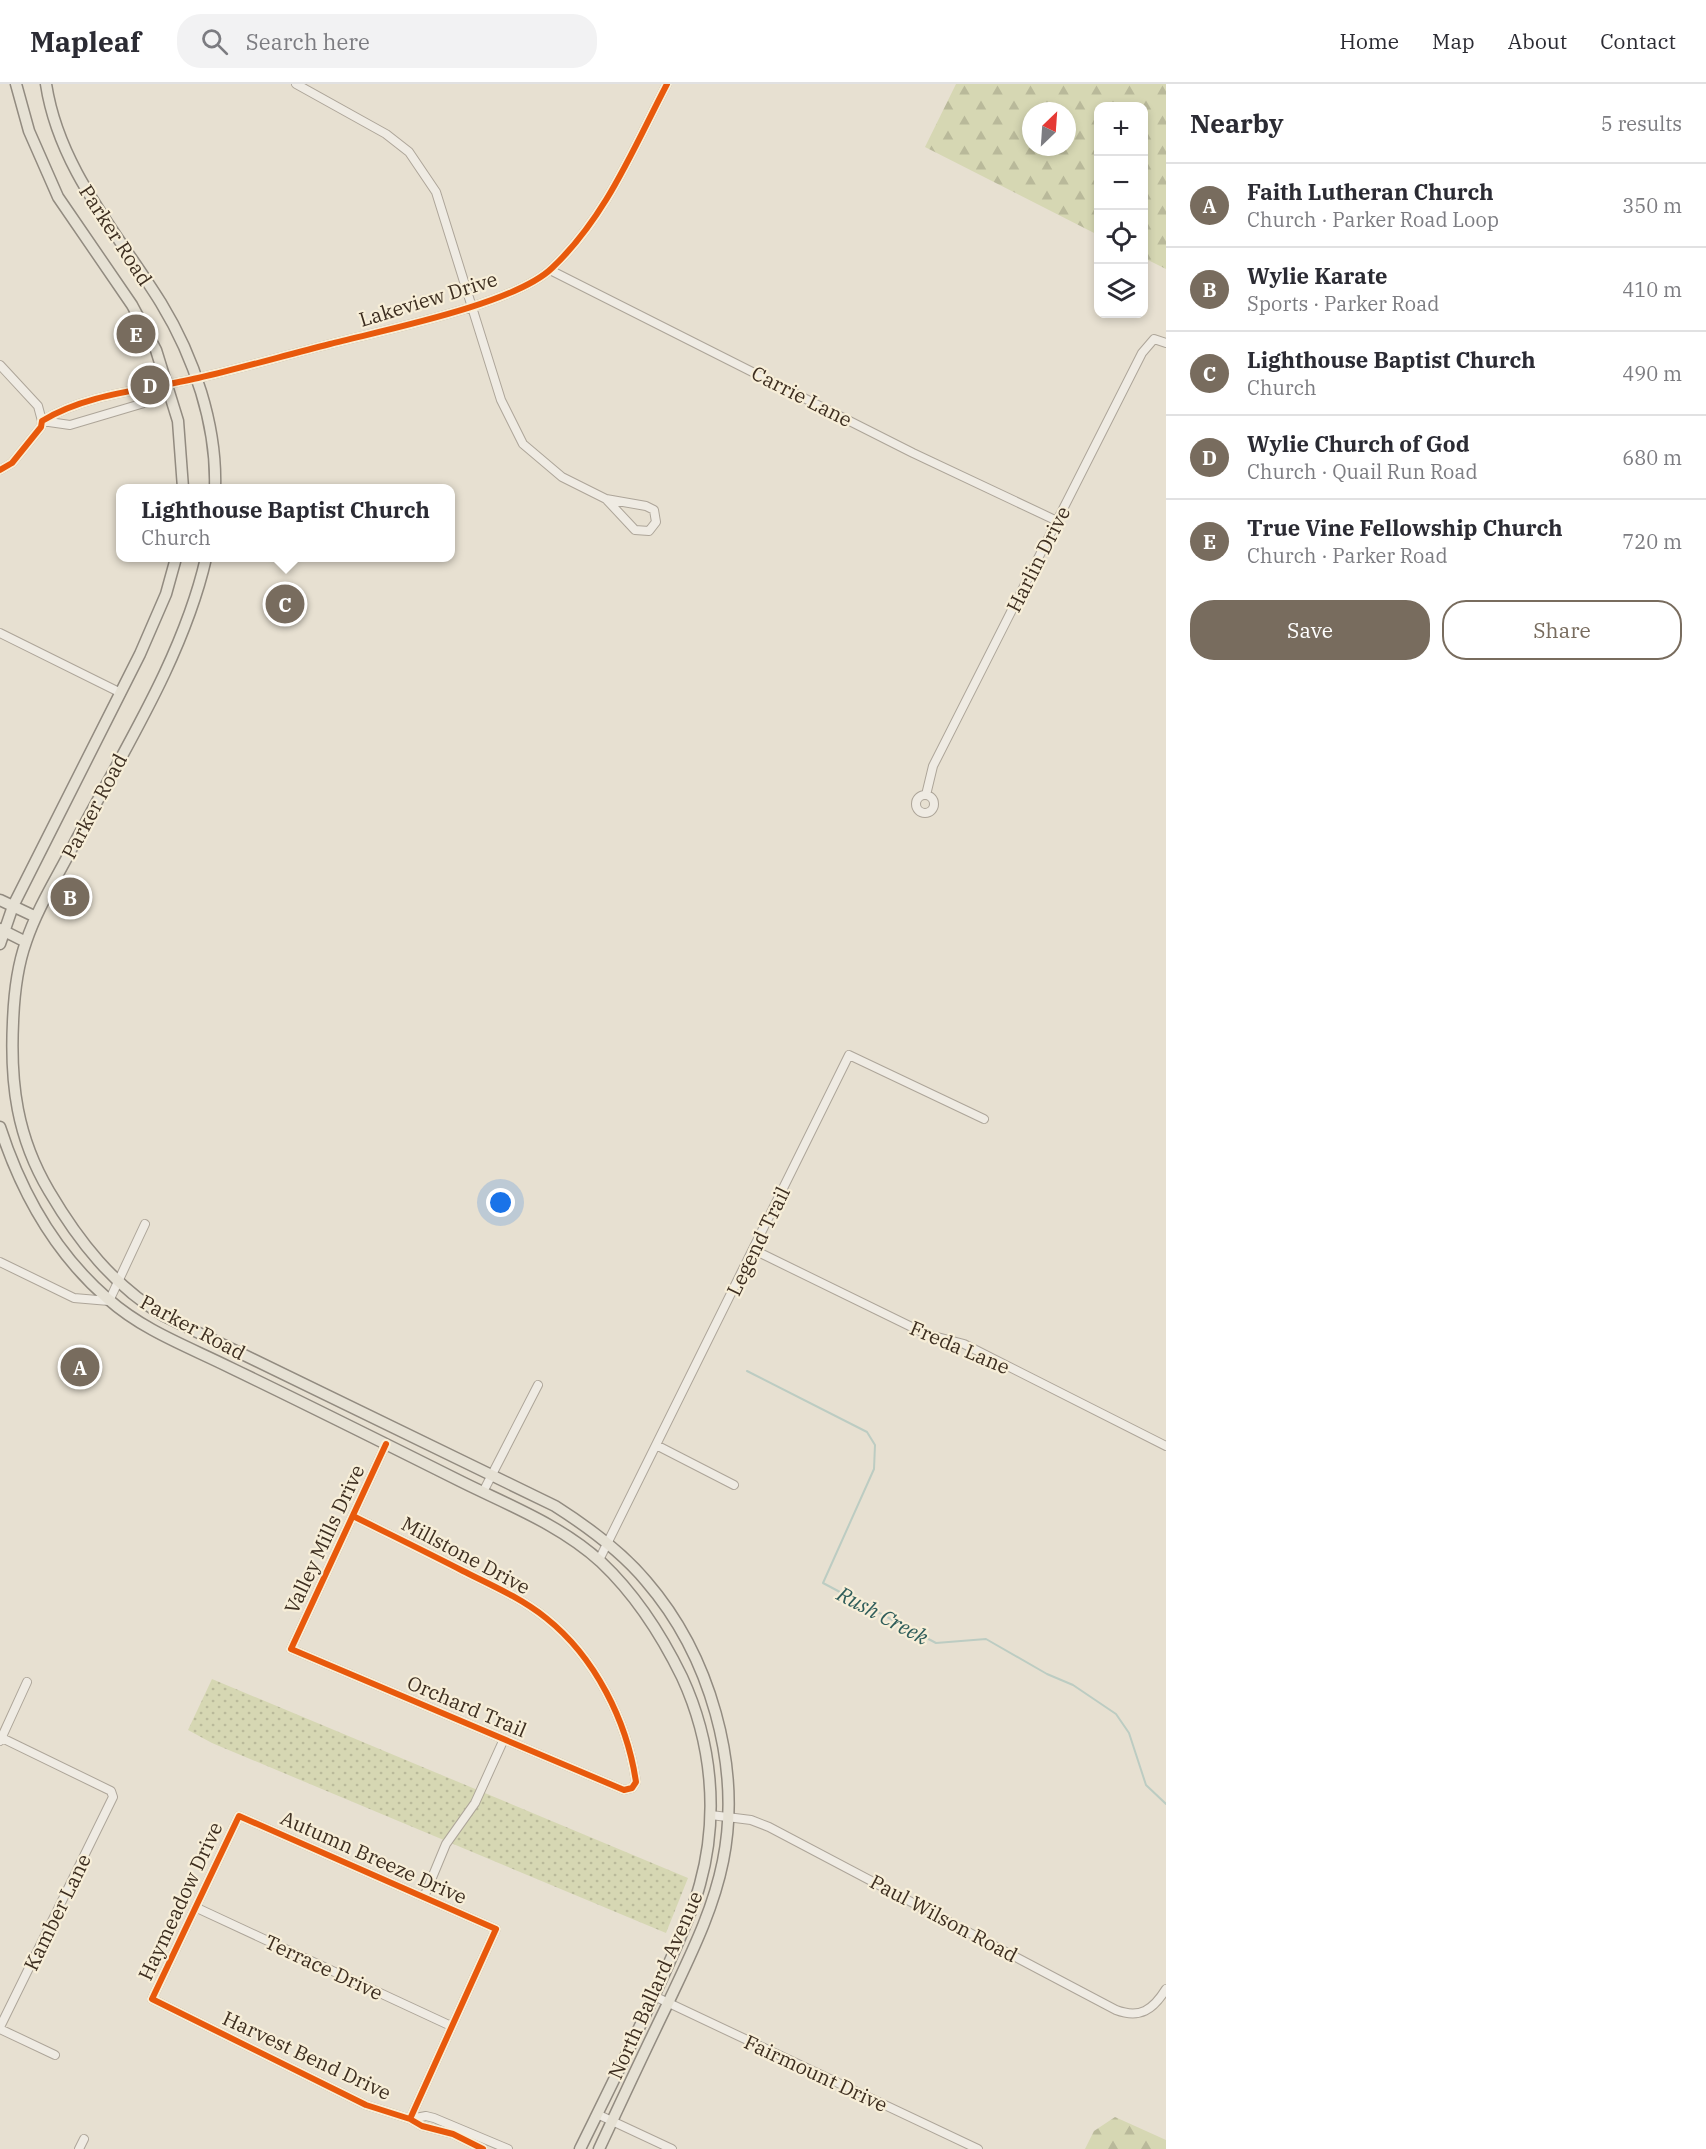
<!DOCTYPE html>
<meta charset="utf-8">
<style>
:root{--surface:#fff;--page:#f2f2f3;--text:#2b2b33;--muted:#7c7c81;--line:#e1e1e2;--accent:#786c5e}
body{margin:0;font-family:"IBM Plex Serif",serif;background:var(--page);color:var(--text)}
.controls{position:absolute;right:18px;top:18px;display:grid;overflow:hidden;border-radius:12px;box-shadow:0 3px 9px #0003}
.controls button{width:54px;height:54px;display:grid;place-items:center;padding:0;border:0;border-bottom:2px solid var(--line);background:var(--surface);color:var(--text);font:30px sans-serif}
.compass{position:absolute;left:1022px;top:18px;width:54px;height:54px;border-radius:50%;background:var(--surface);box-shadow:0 3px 9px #0003;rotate:25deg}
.you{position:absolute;left:501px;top:1119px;width:21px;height:21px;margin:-15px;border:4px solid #fff;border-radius:50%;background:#1a73e8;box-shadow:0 0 0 9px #1a73e833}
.badge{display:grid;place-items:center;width:39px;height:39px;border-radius:50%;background:var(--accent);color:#fff;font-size:20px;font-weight:700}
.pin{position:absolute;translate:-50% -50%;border:3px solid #fff;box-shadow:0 2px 6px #0006}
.popup{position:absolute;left:116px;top:400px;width:339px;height:78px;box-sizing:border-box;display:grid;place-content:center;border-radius:12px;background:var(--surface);filter:drop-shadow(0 2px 4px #0005);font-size:20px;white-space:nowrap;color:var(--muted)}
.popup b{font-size:22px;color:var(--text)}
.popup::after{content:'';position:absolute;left:50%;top:100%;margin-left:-12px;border:12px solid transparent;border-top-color:var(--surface)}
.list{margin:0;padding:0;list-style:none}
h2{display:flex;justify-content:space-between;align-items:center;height:78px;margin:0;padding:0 24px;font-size:26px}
h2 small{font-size:20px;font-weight:400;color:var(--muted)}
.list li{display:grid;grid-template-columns:39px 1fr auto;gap:18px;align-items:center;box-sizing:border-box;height:84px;padding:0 24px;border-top:2px solid var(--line)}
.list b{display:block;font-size:22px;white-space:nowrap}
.list p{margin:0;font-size:20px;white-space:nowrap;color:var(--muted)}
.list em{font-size:20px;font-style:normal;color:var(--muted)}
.actions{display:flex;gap:12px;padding:18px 24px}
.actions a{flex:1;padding:14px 0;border:2px solid var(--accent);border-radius:24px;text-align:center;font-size:21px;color:var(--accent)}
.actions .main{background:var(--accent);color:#fff}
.icon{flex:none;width:33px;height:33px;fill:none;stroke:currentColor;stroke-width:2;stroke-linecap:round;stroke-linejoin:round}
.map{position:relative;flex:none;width:1166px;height:2065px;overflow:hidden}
header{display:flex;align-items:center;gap:36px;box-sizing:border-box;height:84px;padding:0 30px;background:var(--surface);border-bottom:2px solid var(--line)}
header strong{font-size:28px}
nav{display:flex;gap:33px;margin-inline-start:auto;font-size:21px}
.search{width:420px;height:54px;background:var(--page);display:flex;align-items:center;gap:15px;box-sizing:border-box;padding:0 21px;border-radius:24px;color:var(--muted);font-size:22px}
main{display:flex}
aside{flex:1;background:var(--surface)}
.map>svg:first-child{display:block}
</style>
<header>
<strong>Mapleaf</strong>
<div class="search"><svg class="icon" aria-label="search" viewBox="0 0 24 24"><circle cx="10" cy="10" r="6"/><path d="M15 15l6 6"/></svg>Search here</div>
<nav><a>Home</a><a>Map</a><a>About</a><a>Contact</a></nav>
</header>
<main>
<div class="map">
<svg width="1166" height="2065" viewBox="0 0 1166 2065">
<defs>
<pattern id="grass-dots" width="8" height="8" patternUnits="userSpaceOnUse" patternTransform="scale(1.5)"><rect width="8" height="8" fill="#d6d7b3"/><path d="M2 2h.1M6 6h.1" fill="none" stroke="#b9b99a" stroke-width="1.8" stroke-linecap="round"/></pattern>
<pattern id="forest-firs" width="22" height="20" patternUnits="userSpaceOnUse" patternTransform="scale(1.5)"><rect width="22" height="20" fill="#d6d7b3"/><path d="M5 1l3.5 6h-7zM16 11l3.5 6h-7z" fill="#b9b99a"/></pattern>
</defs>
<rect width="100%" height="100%" fill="#e7e0d1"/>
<path fill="url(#grass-dots)" d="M212,1595L688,1794L666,1849L212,1659L188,1646Z"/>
<path fill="url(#forest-firs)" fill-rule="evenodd" d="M956,0H1166V185L1144,174V22H1098V151L925,63ZM1031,27H1067V63H1031Z
M1115,2033L1166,2056V2065H1085L1094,2047Z"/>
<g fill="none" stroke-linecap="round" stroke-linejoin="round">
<path stroke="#bcccc2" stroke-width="2" d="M747,1287L867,1348L875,1361L874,1385L823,1499L936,1559L986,1555L1047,1590L1073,1601L1116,1630L1129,1649L1146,1701L1166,1720"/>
<g stroke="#ada599" stroke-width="10">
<path id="minor" d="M296,0L386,50L409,68L436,108L501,316L523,360L562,393L606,415L646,422L654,426L656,438L649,447L635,446L606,415
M550,186L913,369L1055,436
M0,281L38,322L42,337
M42,337L70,341L161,314L166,299
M0,386L12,379L41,343L42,337C87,309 147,306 198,294C242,284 286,271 330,260C384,246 515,220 552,184C606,133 633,65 667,0
M0,549L121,609
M916 720a9 9 0 1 1 18 0a9 9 0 1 1-18 0Z
M926,711L933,682L1142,269L1154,255L1166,259
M754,1166L926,1250L964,1260L1166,1362
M0,1178L74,1214L109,1217L145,1140
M658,1362L734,1401
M483,1408L538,1301
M353,1432C389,1450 426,1468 463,1487C491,1501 521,1514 546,1534C595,1573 627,1637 636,1698L632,1704L624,1706L291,1565L386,1360
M599,1476L849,971L984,1035
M0,1653L111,1707L113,1713L0,1943
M0,1657L27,1598
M711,1731L751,1736L769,1743L1116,1926C1140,1935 1153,1926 1166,1905
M424,1813L446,1760L475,1719L504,1655
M197,1824L451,1942
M654,1912L978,2065
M0,1945L55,1971
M597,2030L672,2065
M410,2035L496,1845L239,1732L152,1915L366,2021L410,2035L422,2042L453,2050L483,2065
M410,2035L426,2032L434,2034L508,2065
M79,2065L84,2055"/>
</g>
<g stroke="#928b80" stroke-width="13">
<path id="major" d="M16,0L29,47L58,113L132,221L156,266L178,337L183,404
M46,0C59,85 117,148 161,219C194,273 217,341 215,404
M206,474C183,575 120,672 72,764C56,795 37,825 26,858C17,883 14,911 13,938C10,1000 17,1053 49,1107C79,1158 113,1201 164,1232L555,1422C588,1443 621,1467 646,1497C710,1571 742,1682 723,1777C713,1827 690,1872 669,1917C645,1966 622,2016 599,2065
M0,816L36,833
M0,845L26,858
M0,860L13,822L140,570L166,510L176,474
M0,1043C21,1108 56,1170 108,1215C144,1247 189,1263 231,1284C308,1321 384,1359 460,1397C508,1421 561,1441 601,1478C636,1511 661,1550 682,1593C712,1658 719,1731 700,1800C692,1830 678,1858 666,1886C639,1946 609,2006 580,2065"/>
</g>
<use href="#minor" stroke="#efebe3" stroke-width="8"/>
<use href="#major" stroke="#e6e1d4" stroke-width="10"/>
<g stroke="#f7eed8" stroke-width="10">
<path id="cycleway" d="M0,386L12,379L41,343L42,337C87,309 147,306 198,294C242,284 286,271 330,260C384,246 515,220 552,184C606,133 633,65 667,0
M353,1432C389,1450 426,1468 463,1487C491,1501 521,1514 546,1534C595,1573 627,1637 636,1698L632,1704L624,1706L291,1565L386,1360
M410,2035L496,1845L239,1732L152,1915L366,2021L410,2035L422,2042L453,2050L483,2065"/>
</g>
<use href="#cycleway" stroke="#e8590c" stroke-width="6"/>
</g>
<g text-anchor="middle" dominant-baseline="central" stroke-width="4.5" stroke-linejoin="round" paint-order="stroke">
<g font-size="20" fill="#3d2e20" stroke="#f7eed8">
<text transform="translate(116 151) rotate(57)">Parker Road</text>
<text transform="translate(428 215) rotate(-17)">Lakeview Drive</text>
<text transform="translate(802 312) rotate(27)">Carrie Lane</text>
<text transform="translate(1038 475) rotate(-63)">Harlin Drive</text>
<text transform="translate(94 722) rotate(-62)">Parker Road</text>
<text transform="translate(758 1157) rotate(-64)">Legend Trail</text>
<text transform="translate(193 1243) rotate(28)">Parker Road</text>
<text transform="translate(960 1263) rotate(23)">Freda Lane</text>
<text transform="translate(324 1455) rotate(-65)">Valley Mills Drive</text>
<text transform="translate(466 1471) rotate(28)">Millstone Drive</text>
<text transform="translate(467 1622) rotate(23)">Orchard Trail</text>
<text transform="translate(374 1773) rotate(24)">Autumn Breeze Drive</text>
<text transform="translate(180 1817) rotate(-65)">Haymeadow Drive</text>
<text transform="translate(57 1828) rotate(-64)">Kamber Lane</text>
<text transform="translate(944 1834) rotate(28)">Paul Wilson Road</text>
<text transform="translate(324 1883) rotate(25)">Terrace Drive</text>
<text transform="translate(655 1901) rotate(-66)">North Ballard Avenue</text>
<text transform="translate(307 1971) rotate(25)">Harvest Bend Drive</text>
<text transform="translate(816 1989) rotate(25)">Fairmount Drive</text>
</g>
<g font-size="21" font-style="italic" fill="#2f5d5a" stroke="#f7eed8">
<text transform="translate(883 1531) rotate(28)">Rush Creek</text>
</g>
</g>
</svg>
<div class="controls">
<button>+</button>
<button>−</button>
<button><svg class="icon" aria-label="locate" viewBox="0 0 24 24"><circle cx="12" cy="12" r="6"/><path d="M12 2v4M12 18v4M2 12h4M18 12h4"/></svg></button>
<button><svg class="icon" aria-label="layers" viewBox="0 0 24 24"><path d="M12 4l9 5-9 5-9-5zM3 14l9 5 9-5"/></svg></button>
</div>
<svg class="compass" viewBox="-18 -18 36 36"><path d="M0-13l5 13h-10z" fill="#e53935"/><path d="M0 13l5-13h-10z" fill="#7c7c81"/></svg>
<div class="you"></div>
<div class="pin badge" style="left:80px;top:1283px">A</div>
<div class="pin badge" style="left:70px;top:813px">B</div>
<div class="pin badge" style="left:285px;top:520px">C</div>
<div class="popup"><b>Lighthouse Baptist Church</b>Church</div>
<div class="pin badge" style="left:150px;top:301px">D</div>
<div class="pin badge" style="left:136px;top:250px">E</div>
</div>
<aside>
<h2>Nearby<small>5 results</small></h2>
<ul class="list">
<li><span class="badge">A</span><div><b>Faith Lutheran Church</b><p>Church · Parker Road Loop</p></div><em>350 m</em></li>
<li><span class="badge">B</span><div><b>Wylie Karate</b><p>Sports · Parker Road</p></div><em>410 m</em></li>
<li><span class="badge">C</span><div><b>Lighthouse Baptist Church</b><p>Church</p></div><em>490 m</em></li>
<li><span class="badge">D</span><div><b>Wylie Church of God</b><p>Church · Quail Run Road</p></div><em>680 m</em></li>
<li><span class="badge">E</span><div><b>True Vine Fellowship Church</b><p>Church · Parker Road</p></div><em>720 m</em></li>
</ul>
<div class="actions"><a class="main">Save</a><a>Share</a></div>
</aside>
</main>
